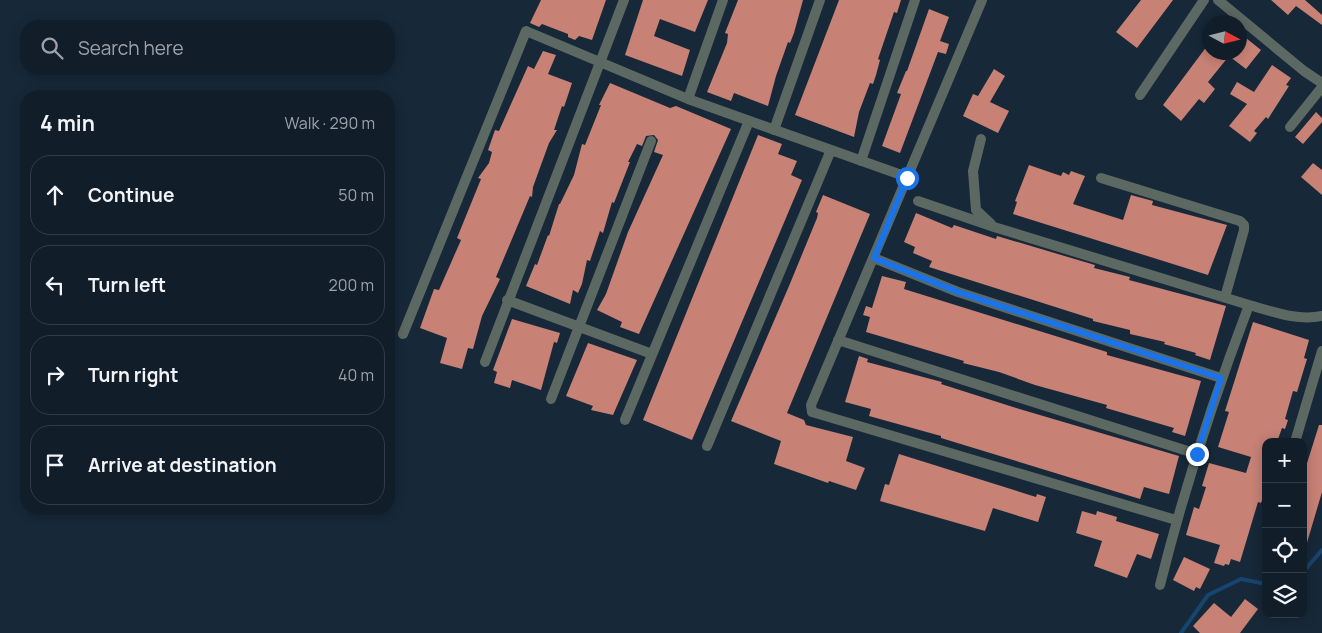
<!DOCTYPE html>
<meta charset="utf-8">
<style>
:root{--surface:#111e2a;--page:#1a2732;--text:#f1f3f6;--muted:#9ca2a8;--line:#303c47}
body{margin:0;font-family:Manrope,sans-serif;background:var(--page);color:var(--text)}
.controls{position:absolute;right:15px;bottom:15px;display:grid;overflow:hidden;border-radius:10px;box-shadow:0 2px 12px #0003}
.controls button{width:45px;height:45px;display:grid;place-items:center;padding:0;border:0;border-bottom:1px solid var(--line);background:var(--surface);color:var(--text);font:25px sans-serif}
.compass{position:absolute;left:1202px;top:15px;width:45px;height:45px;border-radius:50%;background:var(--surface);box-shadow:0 2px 12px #0003;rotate:97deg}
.stop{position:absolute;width:15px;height:15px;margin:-11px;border:4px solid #1a73e8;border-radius:50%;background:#fff}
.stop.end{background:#1a73e8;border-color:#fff;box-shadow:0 1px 5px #0008}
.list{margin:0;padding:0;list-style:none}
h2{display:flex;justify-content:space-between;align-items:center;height:65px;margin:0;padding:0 20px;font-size:21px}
h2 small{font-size:16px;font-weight:400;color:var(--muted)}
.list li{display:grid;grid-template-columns:32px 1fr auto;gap:15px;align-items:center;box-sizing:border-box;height:80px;margin:0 10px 10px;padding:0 10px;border:1px solid var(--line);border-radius:20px}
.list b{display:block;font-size:19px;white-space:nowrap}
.list em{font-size:16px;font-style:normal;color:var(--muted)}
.icon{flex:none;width:28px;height:28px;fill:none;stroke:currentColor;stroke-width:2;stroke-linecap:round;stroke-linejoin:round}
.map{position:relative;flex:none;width:1322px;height:633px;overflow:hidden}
.search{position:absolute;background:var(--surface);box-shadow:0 2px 12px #0003;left:20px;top:20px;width:375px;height:55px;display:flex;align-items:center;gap:12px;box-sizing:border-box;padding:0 18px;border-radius:20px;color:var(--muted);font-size:19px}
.panel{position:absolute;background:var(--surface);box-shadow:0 2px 12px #0003;left:20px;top:90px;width:375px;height:425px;border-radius:20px}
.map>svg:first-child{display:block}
</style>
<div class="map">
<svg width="1322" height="633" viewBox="0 0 1322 633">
<rect width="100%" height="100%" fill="#172838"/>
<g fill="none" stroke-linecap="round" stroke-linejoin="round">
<path stroke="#154570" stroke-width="4" d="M1303,572L1322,550
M1181,633L1208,595L1241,579L1266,584"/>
</g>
<path fill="#c78175" d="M541,0H606L592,40L579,36L575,40L568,37V34L542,24L539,27L530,23Z
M643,0H708L695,32L660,19L654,36L690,50L682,76L625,55Z
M738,0H803L794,33L790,43L788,42L776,76L768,106L734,93L731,101L707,92L727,43L728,34L725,33Z
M839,0H901L897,13L894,12L878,59L880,60L876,75L873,84L870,83L859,112L854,137L795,115Z
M1141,0H1173L1137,48L1116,32Z
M1271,0H1305L1322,15V25L1296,6L1288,15Z
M929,9L949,17L940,41L949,44L946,54L938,52L900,153L882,146L901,94L897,93L906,71H907Z
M1240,36L1244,40L1246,38L1261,50L1246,69L1229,56L1208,82L1215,89L1204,103L1199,99L1181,121L1163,105L1207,46L1210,52H1240Z
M543,51L556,55L548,74L572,83L564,107L562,106L554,130H557L549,143L533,187L532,197L530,196L496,277L500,279L482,316L473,349L468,348L462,369L440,363L447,338L420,328L434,289L439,290L461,240L457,238L481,179L478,178L489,163L492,152L488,150L495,130L499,131L528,66L534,69Z
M1272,65L1291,78L1286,85L1289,86L1268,119L1266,117L1254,131L1257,133L1250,142L1229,126L1247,104L1230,94L1237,82L1254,92Z
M994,69L1005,76L990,102L1009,111L998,133L963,116L973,94L978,96Z
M610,83L670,108L676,106L731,129L639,334L620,327L622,322L597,310L606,294L628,232L663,155L654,152L658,140L654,135L646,136L642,146L637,144L628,162H630L614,203L612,202L603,233L600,231L590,261L587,260L582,284L578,293L573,290L570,304L526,286L535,264L537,265L548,235L549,236L559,204H560L574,175L582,144L585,145L601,105H599Z
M1316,112L1322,118V122L1303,144L1295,137Z
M758,135L782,144L778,154L797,161L791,175L802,180L692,440L643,420Z
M1313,163L1322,170V195L1301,177Z
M1029,165L1061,176L1063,172L1069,175L1071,171L1085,176L1073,204L1123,220L1131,195L1153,201L1152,205L1227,225L1208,275L1013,214L1017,202L1015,201Z
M823,195L870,214L787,413L804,420L806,425L853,437L846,461L865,468L856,490L829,481L828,483L774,464L781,441L731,421L789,286L817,218L818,213L816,212Z
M916,213L952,228L954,225L996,239L997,236L1095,265L1094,268L1130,277L1129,280L1226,306L1210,360L1195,355L1196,353L1164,344L1165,342L1130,334V330L1093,321V319L929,267L932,261L913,253L915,247L904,242Z
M882,276L906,282L904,289L1107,352V355L1201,381L1185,436L1172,432L1174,428L1106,408L1107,405L1035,385L999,372L963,363L964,361L866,332L870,317L863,315L866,306L872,308Z
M512,319L560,333L557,343L554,342L541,390L512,380L510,388L494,383L497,372L493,370Z
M1253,322L1309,340L1304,358L1307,359L1297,392L1293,391L1285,419L1288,420L1285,429L1282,428L1277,442H1266V488L1261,503L1258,502L1240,562L1231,559L1229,565L1225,564L1224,566L1214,563L1220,545L1186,535L1194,507L1199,509L1206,487L1202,486L1209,463L1246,473L1251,457L1218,447L1229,412L1225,411Z
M588,343L637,360L613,415L591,410L593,406L566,396Z
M859,356L868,359L867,362L942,382L941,384L1013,407L1179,456L1169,494L1144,487L1140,499L941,438V436L869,416L871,409L845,402Z
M1319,425H1322V492L1306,546L1303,545V476Z
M899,454L1036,497L1037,494L1046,497L1038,522L993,508L985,531L880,501L885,484L889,485Z
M1082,511L1096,515L1097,511L1117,517L1116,521L1159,534L1151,559L1137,554L1127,578L1094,566L1102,541L1076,533Z
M1184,557L1210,569L1200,589L1196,587L1194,591L1173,580Z
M1245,599L1258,609L1240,633H1200L1193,626L1214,603L1231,617Z"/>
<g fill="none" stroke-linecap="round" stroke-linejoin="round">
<path stroke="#5c6862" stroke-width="10" d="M982,0L811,405L812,412L1176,520
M1218,0L1304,71L1322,83
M1140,95L1204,0
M688,99L723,0
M1290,127L1322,87
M774,130L820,0
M981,139L973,171L976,210L991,224
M861,161L915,0
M1101,178L1240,221L1244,225V230L1225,297
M918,201L994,227L1249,305
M874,258L958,292L1221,378
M507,300L652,354
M403,334L526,31L688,99L907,177
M838,340L1197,454
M485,362L624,0
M551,399L651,141
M625,420L749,121
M1295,442L1322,351
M707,446L831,150
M1160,585C1184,489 1214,397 1249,305C1274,312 1297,321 1322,316"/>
</g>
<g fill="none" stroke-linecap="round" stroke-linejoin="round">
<path stroke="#1a73e8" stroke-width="6" d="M907,178L874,258L958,292L1221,378L1197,454"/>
</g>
</svg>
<div class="controls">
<button>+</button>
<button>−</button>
<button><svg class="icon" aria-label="locate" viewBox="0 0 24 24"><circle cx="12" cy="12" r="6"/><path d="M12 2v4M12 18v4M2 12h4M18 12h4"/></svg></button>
<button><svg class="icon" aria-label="layers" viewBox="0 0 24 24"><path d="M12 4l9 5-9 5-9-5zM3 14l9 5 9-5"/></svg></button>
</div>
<svg class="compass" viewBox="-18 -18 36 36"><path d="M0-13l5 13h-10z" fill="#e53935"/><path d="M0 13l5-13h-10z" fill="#9ca2a8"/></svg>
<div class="stop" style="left:907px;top:178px"></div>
<div class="stop end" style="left:1197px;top:454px"></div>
<div class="search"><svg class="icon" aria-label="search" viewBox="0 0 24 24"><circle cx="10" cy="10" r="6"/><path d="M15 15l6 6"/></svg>Search here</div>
<section class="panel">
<h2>4 min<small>Walk · 290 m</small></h2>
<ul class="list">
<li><svg class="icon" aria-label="ahead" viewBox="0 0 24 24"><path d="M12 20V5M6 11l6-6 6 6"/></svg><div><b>Continue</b></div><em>50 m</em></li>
<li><svg class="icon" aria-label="left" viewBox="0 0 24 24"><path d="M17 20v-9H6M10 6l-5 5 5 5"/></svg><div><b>Turn left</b></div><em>200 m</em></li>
<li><svg class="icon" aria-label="right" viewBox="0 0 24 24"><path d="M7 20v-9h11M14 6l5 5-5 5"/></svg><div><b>Turn right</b></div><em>40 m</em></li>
<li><svg class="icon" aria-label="arrive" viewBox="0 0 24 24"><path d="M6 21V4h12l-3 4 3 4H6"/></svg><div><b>Arrive at destination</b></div></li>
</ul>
</section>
</div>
